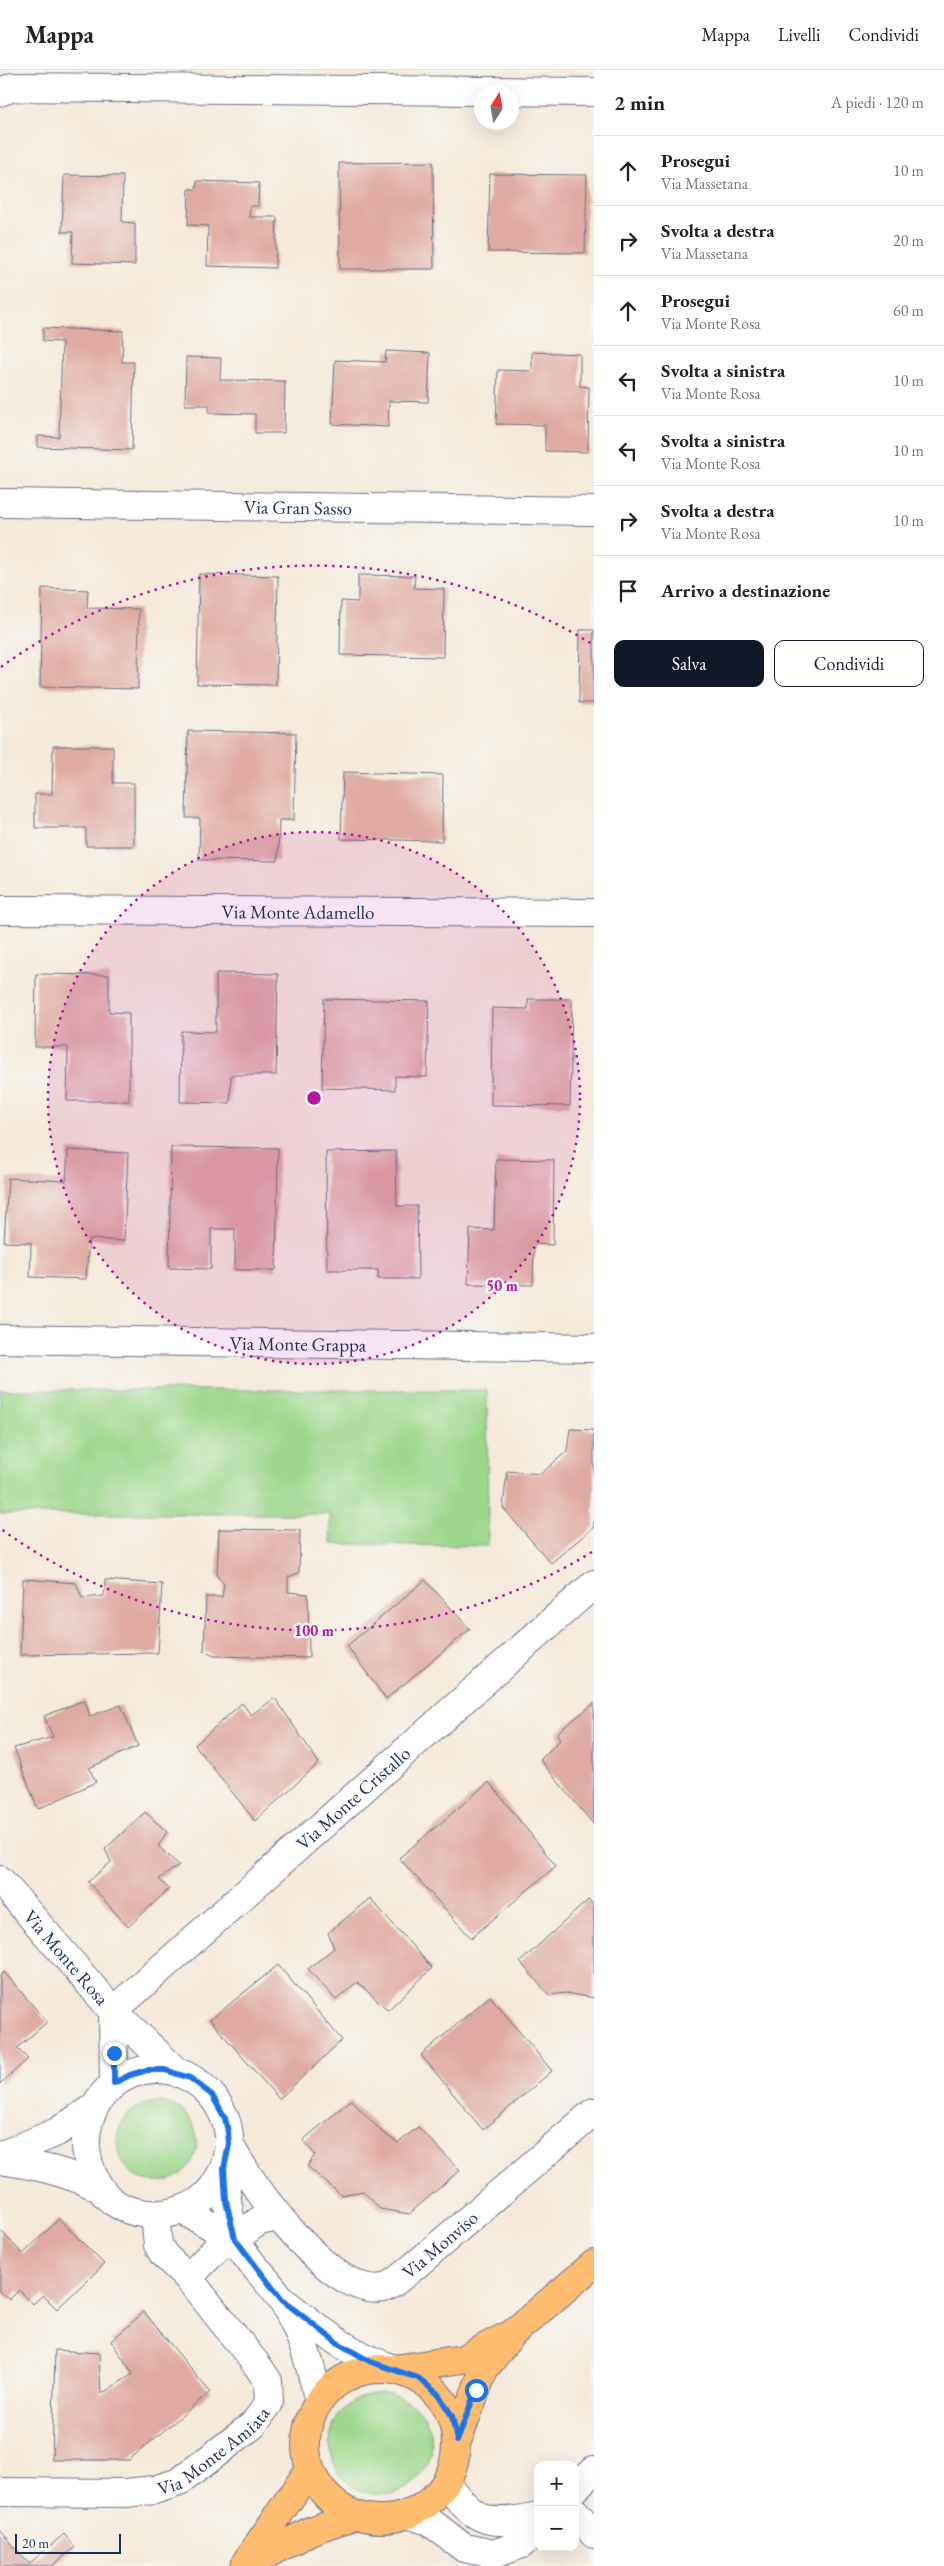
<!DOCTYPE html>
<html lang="it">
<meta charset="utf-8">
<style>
:root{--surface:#fff;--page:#f2f2f2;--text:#222;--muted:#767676;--line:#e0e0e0;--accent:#111827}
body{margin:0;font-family:"EB Garamond",serif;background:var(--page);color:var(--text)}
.controls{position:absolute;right:15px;bottom:15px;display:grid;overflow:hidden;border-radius:10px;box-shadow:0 5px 20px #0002}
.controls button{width:45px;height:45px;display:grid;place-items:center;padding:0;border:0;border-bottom:1px solid var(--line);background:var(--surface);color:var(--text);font:25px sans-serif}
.compass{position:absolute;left:474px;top:15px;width:45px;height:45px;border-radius:50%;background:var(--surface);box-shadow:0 5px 20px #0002;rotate:11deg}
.scale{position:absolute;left:15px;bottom:12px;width:106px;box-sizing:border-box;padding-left:5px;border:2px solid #1b2f5e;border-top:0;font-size:14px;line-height:18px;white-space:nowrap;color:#1b2f5e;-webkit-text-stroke:4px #f6f6f2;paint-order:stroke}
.stop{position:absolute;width:15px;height:15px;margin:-11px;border:4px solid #1a73e8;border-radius:50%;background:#fff}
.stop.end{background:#1a73e8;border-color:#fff;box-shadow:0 1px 5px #0008}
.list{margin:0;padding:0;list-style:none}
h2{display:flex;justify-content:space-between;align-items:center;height:65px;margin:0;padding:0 20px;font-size:21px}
h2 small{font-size:16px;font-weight:400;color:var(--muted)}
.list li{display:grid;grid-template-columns:32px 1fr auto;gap:15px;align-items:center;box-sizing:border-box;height:70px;padding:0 20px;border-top:1px solid var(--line)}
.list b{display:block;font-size:19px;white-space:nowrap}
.list p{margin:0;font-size:16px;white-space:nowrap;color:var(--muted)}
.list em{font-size:16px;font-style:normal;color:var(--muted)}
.actions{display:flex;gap:10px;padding:15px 20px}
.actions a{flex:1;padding:11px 0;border:1px solid var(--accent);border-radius:10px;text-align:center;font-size:18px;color:var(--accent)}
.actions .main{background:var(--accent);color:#fff}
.icon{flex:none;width:28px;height:28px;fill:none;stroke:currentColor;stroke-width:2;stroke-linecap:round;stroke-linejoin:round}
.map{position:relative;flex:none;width:594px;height:2496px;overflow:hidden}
header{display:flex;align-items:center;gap:30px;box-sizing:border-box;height:70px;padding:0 25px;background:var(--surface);border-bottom:1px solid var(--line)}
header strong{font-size:24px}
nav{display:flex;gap:28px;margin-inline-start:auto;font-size:18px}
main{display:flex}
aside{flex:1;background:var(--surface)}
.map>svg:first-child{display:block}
</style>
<header>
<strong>Mappa</strong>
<nav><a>Mappa</a><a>Livelli</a><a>Condividi</a></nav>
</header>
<main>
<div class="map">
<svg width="594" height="2496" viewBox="0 0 594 2496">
<rect width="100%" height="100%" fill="#f6f6f2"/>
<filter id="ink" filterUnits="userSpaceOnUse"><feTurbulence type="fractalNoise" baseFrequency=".02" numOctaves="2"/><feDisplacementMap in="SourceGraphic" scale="10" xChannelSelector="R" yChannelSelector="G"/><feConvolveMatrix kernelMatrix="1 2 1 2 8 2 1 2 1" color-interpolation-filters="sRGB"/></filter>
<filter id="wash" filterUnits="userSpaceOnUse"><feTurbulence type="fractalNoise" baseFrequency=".0096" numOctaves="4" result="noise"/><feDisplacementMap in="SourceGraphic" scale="20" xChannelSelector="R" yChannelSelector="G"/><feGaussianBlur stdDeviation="1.12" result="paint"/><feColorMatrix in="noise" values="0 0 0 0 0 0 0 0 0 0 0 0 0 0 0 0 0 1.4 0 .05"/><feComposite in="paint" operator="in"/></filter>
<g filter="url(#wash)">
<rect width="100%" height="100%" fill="#f5e9d9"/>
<path fill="#9bd68a" stroke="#5b8274" d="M0,1320H487L488,1476L331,1474L330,1444H0Z
M117 2072a40 40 0 1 1 80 0a40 40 0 1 1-80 0Z
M330 2374a51 51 0 1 1 102 0a51 51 0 1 1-102 0Z"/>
<g id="blocks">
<path fill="#deaaa2" d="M433,92L434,199H340L339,93Z
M490,104L587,105L585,183L488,182Z
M64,105L123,106L122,152L135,153V195L72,193L73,162H62Z
M197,111L259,113L258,136H250L249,147H277L275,198L207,196L208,156L188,155L189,119H196Z
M43,258L123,261L122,292H134L132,380L38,377V366L59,367L62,272L43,271Z
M386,281L430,283L428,332L389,331L388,357L332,354L335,290L385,292Z
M532,282L580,284V316L589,317L588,382L545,381V355L496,354L498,300L532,301Z
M186,287L221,288L220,310L285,311L284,363H255V344L209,343V335H185Z
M199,504L278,506L276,615L197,614Z
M358,505L415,506L414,518L444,519L443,587L340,585L341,531L358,532Z
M42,518L88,520L87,538L139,539L138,619L40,617Z
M580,560H594V633H579Z
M188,661L296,663L294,750H279L278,791L199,790L200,748H186Z
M53,676H113V713H134V776H86V758H35V724H52Z
M343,702L443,705L442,771L341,769Z
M216,903L278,904L276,1005H231L230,1033L180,1032L181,961L216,962Z
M36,904L109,905V942L129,943V1031H67L68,977H35Z
M324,929L429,931L427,1007L395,1006V1020L322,1018Z
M528,929H572L570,1036L491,1035L492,938L528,939Z
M171,1077L278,1078L276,1200H235V1159H211V1199L169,1198Z
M68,1080L128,1083L124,1171L89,1169L86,1209L30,1207L31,1173L4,1172L8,1108L66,1111Z
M396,1081L397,1136H417L418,1209H378V1200H327L326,1082Z
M496,1089L554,1090L553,1175L534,1174L533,1215L468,1214L470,1159L494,1160Z
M570,1359L594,1360V1457L551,1493L503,1438L507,1401L541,1404L567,1381Z
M219,1459L300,1460L299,1503L288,1507V1522L308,1524L309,1588L214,1586L204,1581L206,1527H222L224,1514L217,1506Z
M23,1509L76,1513L82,1528L104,1526L105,1510L162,1514L158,1583L20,1585Z
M425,1510L470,1559L386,1629L347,1576Z
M275,1628L319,1693L255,1751L195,1675L242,1633L251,1645Z
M85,1630L90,1646L121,1635L138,1676L89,1698L96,1712L38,1739L14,1678L53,1667L44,1646Z
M594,1633V1755L540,1690L560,1670L557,1663Z
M489,1712L556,1796L471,1868L399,1788Z
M145,1742L167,1762L158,1776L179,1795L159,1809L169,1819L128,1857L88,1812L111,1792L105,1779Z
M370,1828L432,1898L388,1940L357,1912L336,1930L308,1899L334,1878L328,1863Z
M588,1830L594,1835V1928L565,1923L549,1925L520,1892Z
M278,1895L342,1970L279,2029L210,1950Z
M4,1902L47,1952L17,1978L28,1989L0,2014V1906Z
M490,1926L552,2001L483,2060L421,1985Z
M351,2030L382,2062L398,2073L418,2057L460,2100L409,2144L380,2139L363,2121L341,2125L307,2096L315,2085L303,2070Z
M59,2149L104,2194L57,2239L43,2225L33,2234L19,2220L9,2230L0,2221V2160L23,2184Z
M144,2242L210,2322L129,2390H52L55,2280L99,2283L101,2324L133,2304L111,2271Z
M0,2460L29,2494L64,2464L75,2477L52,2496H0Z"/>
</g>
</g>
<g filter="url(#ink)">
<use href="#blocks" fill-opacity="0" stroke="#677089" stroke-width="1"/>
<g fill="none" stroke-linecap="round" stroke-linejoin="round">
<g stroke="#677089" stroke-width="30">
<g id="minor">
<path d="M0,22L13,17L594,22"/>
<path id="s1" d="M0,433L594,441"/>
<path id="s2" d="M0,840L594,843"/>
<path id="s3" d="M0,1269L594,1278"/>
<path id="s4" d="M0,1810L113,1941L178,2003"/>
<path id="s5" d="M113,1941L594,1514"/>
<path d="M113,1941L114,2013"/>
<path id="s6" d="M229,2074C250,2114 332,2229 383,2218C392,2216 403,2205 411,2199L594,2042"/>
<path d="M0,2086L57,2062L94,2037"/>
<path d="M0,2090C39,2096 64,2101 100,2118"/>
<path d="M224,2099C217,2111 211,2123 199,2131C169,2152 118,2149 98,2115C54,2038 139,1965 202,2016C219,2030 231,2054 229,2076C228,2085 224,2094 224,2102C225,2124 229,2144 234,2165C238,2182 271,2213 281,2229C301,2259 311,2297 319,2332"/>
<path d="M182,2140L235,2169"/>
<path d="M188,2208L218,2177L235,2169L259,2151L278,2147"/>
<path d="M287,2234C321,2261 353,2286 394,2299"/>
<path d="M446,2413C475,2453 490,2457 538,2446"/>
<path d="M575,2418L594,2400"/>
<path id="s7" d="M0,2422L126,2423L154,2420L179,2412L253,2355L269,2333L268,2311L257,2295L188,2208L164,2185L158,2175L155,2145"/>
<path d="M575,2442L594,2464"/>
<path d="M407,2444L429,2451L464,2478L494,2484L522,2474L538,2456"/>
</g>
</g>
<g stroke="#677089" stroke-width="30">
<path id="major" d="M394,2299L463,2289L505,2267
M306 2374a75 75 0 1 1 150 0a75 75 0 1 1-150 0Z
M457,2371L484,2299L513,2263L594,2194
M246,2492L310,2399
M245,2496L312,2460L356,2445"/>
</g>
<use href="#minor" stroke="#fff" stroke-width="28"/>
<use href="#major" stroke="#febc70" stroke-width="28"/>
</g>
</g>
<g fill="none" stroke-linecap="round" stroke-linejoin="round" filter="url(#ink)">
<path stroke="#1a73e8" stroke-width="6" d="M114,1983V2013L130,2005L147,2000H165L190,2008L212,2025L225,2048L228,2062L229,2074L224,2099L226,2131L235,2169L282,2230L336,2272L371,2292L418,2308L438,2324L452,2346L457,2371L476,2320"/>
</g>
<circle cx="314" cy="1028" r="266" fill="#b5179e" fill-opacity=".12"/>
<g fill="none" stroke="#b5179e" stroke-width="2.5" stroke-dasharray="2.5 5">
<circle cx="314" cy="1028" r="266"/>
<path d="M592 1482A533 533 0 0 1 1 1459M1 597A533 533 0 0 1 592 574"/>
</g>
<g text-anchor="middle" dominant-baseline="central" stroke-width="5" stroke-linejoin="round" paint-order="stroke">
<g font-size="19" fill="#1b2f5e" stroke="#f6f6f2">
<text stroke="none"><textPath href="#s1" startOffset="298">Via Gran Sasso</textPath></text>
<text stroke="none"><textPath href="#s2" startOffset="298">Via Monte Adamello</textPath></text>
<text stroke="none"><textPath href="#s3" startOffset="298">Via Monte Grappa</textPath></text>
<text stroke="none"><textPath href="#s5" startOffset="321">Via Monte Cristallo</textPath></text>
<text stroke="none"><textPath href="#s4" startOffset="102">Via Monte Rosa</textPath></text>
<text stroke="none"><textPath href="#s6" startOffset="291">Via Monviso</textPath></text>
<text stroke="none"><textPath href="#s7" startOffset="226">Via Monte Amiata</textPath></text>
</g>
</g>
<circle cx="314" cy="1028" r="8" fill="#b5179e" stroke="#f6f6f2" stroke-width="2.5"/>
<g font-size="15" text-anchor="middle" font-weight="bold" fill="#b5179e" stroke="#f6f6f2" stroke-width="5" stroke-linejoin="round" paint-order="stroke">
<text x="502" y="1221">50 m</text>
<text x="314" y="1566">100 m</text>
</g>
</svg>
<div class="controls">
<button>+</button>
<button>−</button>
</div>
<svg class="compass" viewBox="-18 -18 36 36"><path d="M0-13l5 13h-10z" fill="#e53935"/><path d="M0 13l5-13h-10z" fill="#767676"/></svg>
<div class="scale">20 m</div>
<div class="stop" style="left:476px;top:2320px"></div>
<div class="stop end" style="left:114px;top:1983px"></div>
</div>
<aside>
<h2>2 min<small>A piedi · 120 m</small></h2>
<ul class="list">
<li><svg class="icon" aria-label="ahead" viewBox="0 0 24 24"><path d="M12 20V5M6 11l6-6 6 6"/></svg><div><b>Prosegui</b><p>Via Massetana</p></div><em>10 m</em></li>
<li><svg class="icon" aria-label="right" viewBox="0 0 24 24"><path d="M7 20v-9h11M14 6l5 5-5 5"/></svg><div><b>Svolta a destra</b><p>Via Massetana</p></div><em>20 m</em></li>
<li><svg class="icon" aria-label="ahead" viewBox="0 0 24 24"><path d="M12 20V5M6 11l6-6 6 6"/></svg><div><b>Prosegui</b><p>Via Monte Rosa</p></div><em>60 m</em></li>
<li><svg class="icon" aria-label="left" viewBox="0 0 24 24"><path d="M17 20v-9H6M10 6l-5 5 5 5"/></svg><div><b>Svolta a sinistra</b><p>Via Monte Rosa</p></div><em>10 m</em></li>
<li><svg class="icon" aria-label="left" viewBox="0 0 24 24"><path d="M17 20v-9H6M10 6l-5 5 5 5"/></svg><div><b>Svolta a sinistra</b><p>Via Monte Rosa</p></div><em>10 m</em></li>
<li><svg class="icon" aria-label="right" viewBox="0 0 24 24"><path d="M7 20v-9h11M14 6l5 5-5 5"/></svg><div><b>Svolta a destra</b><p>Via Monte Rosa</p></div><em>10 m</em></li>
<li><svg class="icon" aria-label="arrive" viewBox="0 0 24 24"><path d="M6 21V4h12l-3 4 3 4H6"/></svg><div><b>Arrivo a destinazione</b></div></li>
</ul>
<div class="actions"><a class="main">Salva</a><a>Condividi</a></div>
</aside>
</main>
